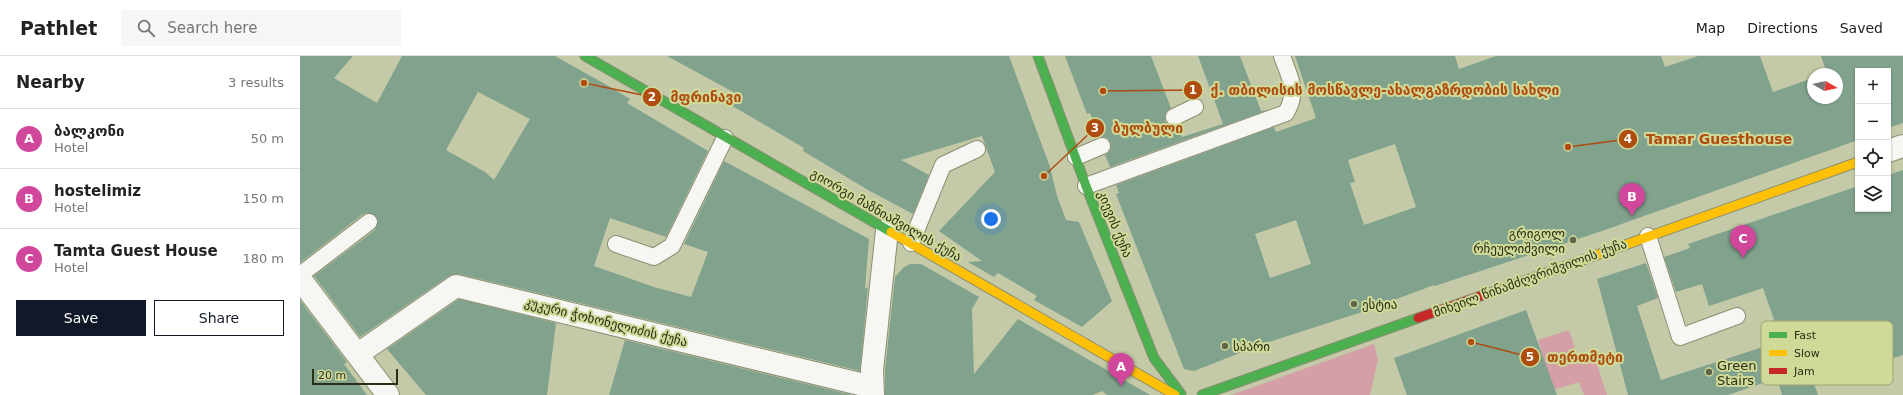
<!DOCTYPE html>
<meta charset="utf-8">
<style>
:root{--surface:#fff;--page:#f6f6f6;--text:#222;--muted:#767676;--line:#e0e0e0;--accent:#111827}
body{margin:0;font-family:"DejaVu Sans","Noto Sans Georgian",sans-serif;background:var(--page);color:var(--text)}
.controls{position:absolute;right:12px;top:12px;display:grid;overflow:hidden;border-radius:0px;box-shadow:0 1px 3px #0004}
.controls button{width:36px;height:36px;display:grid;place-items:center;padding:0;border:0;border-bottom:1px solid var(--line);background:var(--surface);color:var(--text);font:20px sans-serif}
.compass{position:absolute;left:1507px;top:12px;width:36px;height:36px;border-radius:50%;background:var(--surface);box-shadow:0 1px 3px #0004;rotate:99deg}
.scale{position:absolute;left:12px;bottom:10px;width:86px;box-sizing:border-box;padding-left:4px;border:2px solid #2b2f15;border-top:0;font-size:11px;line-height:14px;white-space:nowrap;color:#2b2f15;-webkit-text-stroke:3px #cfd998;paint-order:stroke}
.you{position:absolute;left:691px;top:163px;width:14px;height:14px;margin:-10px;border:3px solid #fff;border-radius:50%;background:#1a73e8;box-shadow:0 0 0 6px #1a73e833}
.badge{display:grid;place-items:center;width:26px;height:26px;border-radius:50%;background:var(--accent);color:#fff;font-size:13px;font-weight:700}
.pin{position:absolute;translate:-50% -33px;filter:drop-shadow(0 1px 2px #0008)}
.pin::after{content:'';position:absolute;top:21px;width:14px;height:12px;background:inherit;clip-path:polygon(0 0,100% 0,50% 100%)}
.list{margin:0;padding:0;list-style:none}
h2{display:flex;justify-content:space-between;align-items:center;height:52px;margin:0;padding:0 16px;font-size:17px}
h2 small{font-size:13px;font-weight:400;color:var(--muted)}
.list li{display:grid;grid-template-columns:26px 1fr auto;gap:12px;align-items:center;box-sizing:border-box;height:60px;padding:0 16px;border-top:1px solid var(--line)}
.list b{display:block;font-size:15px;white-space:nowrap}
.list p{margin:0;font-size:13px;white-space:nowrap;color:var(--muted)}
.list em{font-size:13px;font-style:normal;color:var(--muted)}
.actions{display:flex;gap:8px;padding:12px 16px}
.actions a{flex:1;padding:9px 0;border:1px solid var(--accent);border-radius:0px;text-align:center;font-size:14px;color:var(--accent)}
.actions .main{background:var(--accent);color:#fff}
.icon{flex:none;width:22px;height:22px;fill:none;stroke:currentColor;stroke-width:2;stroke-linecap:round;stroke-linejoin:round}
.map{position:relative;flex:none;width:1603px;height:339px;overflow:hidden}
header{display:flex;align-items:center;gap:24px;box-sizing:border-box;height:56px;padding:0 20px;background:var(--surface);border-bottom:1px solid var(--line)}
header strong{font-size:19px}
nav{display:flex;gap:22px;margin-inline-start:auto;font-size:14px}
.search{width:280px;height:36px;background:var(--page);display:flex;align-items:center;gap:10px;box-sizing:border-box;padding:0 14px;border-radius:0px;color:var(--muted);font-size:15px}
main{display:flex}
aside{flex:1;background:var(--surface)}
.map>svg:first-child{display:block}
</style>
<header>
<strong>Pathlet</strong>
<div class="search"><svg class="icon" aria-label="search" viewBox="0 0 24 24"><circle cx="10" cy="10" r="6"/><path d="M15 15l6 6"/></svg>Search here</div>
<nav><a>Map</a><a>Directions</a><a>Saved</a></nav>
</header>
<main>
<aside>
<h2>Nearby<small>3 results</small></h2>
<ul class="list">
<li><span class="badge" style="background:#d1479c">A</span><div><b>ბალკონი</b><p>Hotel</p></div><em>50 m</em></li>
<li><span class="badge" style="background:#d1479c">B</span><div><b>hostelimiz</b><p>Hotel</p></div><em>150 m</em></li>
<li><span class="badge" style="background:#d1479c">C</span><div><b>Tamta Guest House</b><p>Hotel</p></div><em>180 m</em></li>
</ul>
<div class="actions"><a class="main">Save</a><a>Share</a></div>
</aside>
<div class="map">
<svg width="1603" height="339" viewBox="0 0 1603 339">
<rect width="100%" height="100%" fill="#c4caa7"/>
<path fill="#d49fa6" d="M1269,274L1278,301L1293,296L1307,339H1284L1279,326L1253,334L1238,284Z
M1074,288L1078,304L1070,339H931Z"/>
<path fill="#81a28d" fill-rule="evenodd" d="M0,0H53L34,22L77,47L102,0H255L305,28L330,43L327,47L408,95L366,181L310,162L294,210L354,231L391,241L408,196L384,188L424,105L569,183L565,233L568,231L560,315L159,218L149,220L60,281L14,220L75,174L78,165L76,160L68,157L63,158L0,207ZM178,36L230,63L194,124L185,116L146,94Z
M367,0H709L750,111L757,140L766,164L779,166L812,245L782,271L734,244L737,240L698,217L694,221L668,206L682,205L639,175L695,116L682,80L601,104L629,119L613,158L568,134L503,95L504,92L429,48L435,37Z
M765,0H851L871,52L866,56L865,65L869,69L877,70L882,81L923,68L898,0H940L961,55L968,54L810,111L805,99L810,95L811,87L807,82L799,81L790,57L787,58Z
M995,0H1155L1159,13L1196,0H1361L1365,11L1398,0H1460L1473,36L1513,22V42H1537V18H1524L1527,17L1521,0H1603V67L1588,72V15H1558V84L1302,175L1135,230L1134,229L1065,255L960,289L894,315L884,313L816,138L819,137L816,129L974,71L976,76L1016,62ZM1095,88L1116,151L1064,169L1050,127L1055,126L1048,104ZM996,164L1011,208L970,222L955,178Z
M1603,114V299L1571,309L1563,284L1506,304L1518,339H1482L1477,322L1428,339H1328L1297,223L1346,207L1358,242L1337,250L1361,324L1466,290L1464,283L1479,278L1463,232L1409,250L1402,228L1376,236L1364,201L1390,192L1388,188L1558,130V153H1588V119Z
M610,208H621L679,241L672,253L674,318L718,263L850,339H807L802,335L793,339H585V314L595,221L604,211Z
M159,243L256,267L247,339H126L87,293Z
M0,244L47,306L44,308L67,339H0Z
M1226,254L1257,339H1107L1094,302Z
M325,284L552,339H309Z"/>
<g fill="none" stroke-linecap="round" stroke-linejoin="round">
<g stroke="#8b8f73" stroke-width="18">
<path id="lane" d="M874,61L895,51
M776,101L802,90
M786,130L986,57C999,34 990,23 982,0
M1348,180L1380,281L1437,260
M611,187L643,109L677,93
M316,188L354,201L372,190L425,82
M0,219L69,166"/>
</g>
<g stroke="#8b8f73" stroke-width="24">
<path id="street" d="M1588,95L1603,90
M0,223L88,339
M58,298L156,230L572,331
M573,339L572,314L587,174"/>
</g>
<g stroke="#8b8f73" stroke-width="11">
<path id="fast" d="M285,0L591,176
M738,0L786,130L854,302L881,338
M902,339L1118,262"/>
</g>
<g stroke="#8b8f73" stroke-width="11">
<path id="slow" d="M591,176L875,339
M1263,211L1558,106"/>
</g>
<g stroke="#8b8f73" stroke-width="11">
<path id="jam" d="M1118,262L1263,211"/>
</g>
<use href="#lane" stroke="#f6f7f2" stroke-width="16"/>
<use href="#street" stroke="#f6f7f2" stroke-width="22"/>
<use href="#fast" stroke="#4caf50" stroke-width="9"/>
<use href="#slow" stroke="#ffc107" stroke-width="9"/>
<use href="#jam" stroke="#c62828" stroke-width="9"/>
</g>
<g fill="#616548" stroke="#cfd998" stroke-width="1.5">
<circle cx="1273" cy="184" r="4"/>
<circle cx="1054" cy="248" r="4"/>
<circle cx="925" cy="290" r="4"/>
<circle cx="1409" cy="316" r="4"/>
</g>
<g text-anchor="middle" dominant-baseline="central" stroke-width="4" stroke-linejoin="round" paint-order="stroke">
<g font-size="13" fill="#2b2f15" stroke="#cfd998">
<text transform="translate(586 159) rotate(30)">გიორგი მაზნიაშვილის ქუჩა</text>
<text transform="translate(815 168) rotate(68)">კიევის ქუჩა</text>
<text transform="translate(1230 222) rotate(-20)">მიხეილ წინამძღვრიშვილის ქუჩა</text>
<text transform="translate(306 266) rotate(14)">კუკური ჭოხონელიძის ქუჩა</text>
</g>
<g font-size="13" fill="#2b2f15" stroke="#cfd998" text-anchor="start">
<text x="1265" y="177" text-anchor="end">გრიგოლ<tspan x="1265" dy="15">რჩეულიშვილი</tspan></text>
<text x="1062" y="248">ესტია</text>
<text x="933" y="290">სპარი</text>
<text x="1417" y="309">Green<tspan x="1417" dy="15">Stairs</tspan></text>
</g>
</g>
<rect x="1461" y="265" width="132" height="64" rx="6" fill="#cfd998" stroke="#9ea671" stroke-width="1"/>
<rect x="1469" y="276" width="18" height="6" fill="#4caf50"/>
<rect x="1469" y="294" width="18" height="6" fill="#ffc107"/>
<rect x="1469" y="312" width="18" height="6" fill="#c62828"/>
<g font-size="11" fill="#2b2f15">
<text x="1494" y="283">Fast</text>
<text x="1494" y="301">Slow</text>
<text x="1494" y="319">Jam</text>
</g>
<path fill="none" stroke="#af4c0f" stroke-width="1.5" d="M803 35L893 34M284 27L352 41M744 120L795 72M1268 91L1328 83M1171 286L1230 301"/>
<g fill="#af4c0f" stroke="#cfd998" stroke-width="1.5">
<circle cx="803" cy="35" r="4"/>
<circle cx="284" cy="27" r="4"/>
<circle cx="744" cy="120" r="4"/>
<circle cx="1268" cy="91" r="4"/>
<circle cx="1171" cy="286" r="4"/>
<circle cx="893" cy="34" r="10"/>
<circle cx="352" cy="41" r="10"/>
<circle cx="795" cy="72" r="10"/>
<circle cx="1328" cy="83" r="10"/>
<circle cx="1230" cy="301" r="10"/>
</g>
<g font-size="12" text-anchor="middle" font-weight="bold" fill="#fff">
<text x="893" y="38">1</text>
<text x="352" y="45">2</text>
<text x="795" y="76">3</text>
<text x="1328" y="87">4</text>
<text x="1230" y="305">5</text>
</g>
<g font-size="14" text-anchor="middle" font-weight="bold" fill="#af4c0f" stroke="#cfd998" stroke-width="4" stroke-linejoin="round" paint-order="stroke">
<text x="1085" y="39">ქ. თბილისის მოსწავლე-ახალგაზრდობის სახლი</text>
<text x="406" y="46">მფრინავი</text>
<text x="848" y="77">ბულბული</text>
<text x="1419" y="88">Tamar Guesthouse</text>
<text x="1285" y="306">თერთმეტი</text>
</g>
</svg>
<div class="controls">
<button>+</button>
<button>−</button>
<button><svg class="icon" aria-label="locate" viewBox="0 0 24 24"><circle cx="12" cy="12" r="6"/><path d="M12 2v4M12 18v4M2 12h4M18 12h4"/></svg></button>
<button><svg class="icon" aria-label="layers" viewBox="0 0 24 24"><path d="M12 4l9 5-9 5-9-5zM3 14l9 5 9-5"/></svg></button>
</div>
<svg class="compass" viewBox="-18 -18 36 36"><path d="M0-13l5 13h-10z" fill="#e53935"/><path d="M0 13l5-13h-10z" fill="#767676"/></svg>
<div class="scale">20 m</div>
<div class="you"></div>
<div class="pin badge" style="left:821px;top:330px;background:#d1479c">A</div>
<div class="pin badge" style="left:1332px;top:160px;background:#d1479c">B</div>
<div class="pin badge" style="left:1443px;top:202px;background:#d1479c">C</div>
</div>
</main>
